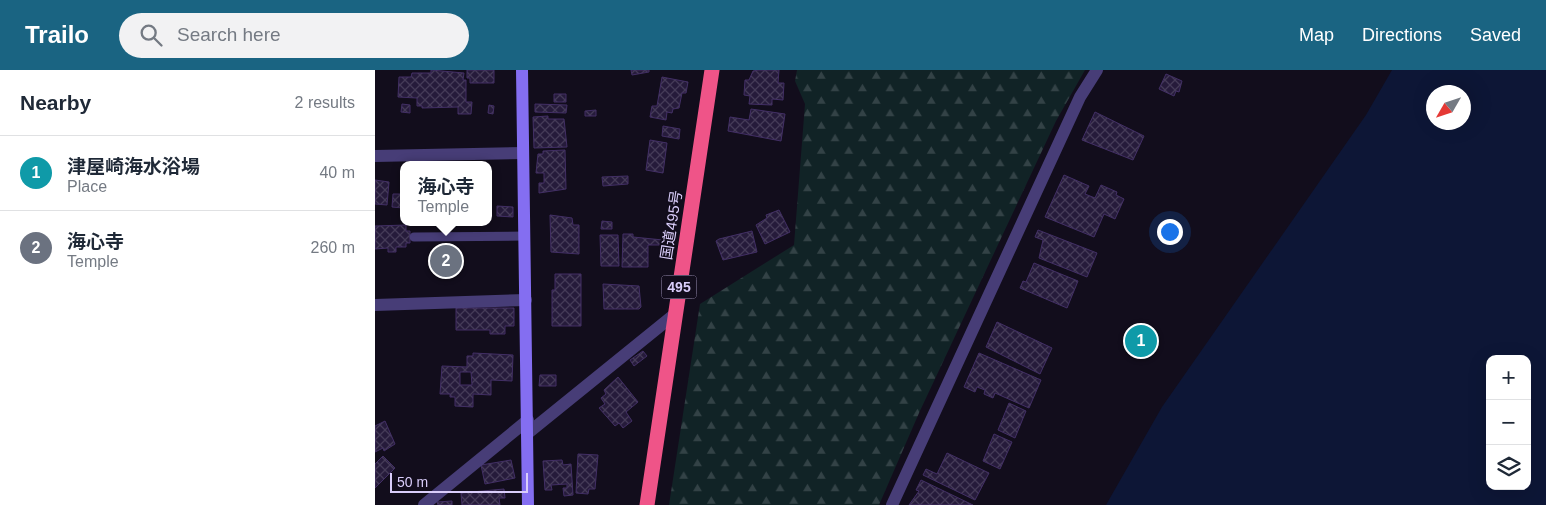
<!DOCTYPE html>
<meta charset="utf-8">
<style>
:root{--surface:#fff;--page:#f2f2f3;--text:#1f2937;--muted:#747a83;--line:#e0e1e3;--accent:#1a6482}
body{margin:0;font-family:Helvetica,"Noto Sans JP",sans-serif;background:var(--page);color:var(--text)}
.controls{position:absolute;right:15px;bottom:15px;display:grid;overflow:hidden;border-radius:10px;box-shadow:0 5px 20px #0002}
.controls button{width:45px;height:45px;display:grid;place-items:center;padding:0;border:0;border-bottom:1px solid var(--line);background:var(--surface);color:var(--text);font:25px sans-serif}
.compass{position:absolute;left:1051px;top:15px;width:45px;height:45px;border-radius:50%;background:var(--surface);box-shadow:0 5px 20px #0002;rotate:231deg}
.scale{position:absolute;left:15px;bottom:12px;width:138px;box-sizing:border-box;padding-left:5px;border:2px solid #d9cdfa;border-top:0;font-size:14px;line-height:18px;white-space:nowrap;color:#d9cdfa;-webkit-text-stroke:4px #120d1c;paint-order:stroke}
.you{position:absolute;left:794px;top:161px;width:18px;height:18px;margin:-12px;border:4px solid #fff;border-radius:50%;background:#1a73e8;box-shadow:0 0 0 8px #1a73e833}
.badge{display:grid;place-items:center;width:32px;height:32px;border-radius:50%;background:var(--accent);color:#fff;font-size:16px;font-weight:700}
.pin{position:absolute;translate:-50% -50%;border:2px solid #fff;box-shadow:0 1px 5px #0006}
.popup{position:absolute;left:25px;top:91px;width:92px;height:65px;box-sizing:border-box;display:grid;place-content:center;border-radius:10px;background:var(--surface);filter:drop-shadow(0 1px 4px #0005);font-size:16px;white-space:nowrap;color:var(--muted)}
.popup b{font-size:19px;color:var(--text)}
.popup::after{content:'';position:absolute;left:50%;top:100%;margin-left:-10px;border:10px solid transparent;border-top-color:var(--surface)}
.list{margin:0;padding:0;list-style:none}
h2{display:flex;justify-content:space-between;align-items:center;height:65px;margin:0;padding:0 20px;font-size:21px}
h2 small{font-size:16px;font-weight:400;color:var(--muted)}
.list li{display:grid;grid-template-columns:32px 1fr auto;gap:15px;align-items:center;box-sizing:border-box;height:75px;padding:0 20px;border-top:1px solid var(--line)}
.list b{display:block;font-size:19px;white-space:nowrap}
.list p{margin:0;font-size:16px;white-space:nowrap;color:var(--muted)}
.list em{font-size:16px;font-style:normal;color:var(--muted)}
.icon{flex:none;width:28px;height:28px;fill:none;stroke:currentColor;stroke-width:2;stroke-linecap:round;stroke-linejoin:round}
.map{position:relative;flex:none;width:1171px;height:435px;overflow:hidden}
header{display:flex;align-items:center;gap:30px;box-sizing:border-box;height:70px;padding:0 25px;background:var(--accent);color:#fff}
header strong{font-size:24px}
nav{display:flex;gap:28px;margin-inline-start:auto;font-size:18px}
.search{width:350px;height:45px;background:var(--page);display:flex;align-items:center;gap:12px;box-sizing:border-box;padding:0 18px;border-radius:28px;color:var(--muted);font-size:19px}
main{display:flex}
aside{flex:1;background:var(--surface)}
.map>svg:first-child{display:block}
</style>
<header>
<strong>Trailo</strong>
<div class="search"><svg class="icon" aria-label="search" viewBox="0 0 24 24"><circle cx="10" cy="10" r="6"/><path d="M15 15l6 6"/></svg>Search here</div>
<nav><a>Map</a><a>Directions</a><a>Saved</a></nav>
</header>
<main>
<aside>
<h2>Nearby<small>2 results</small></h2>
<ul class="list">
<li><span class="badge" style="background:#0f9aa8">1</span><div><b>津屋崎海水浴場</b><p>Place</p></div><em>40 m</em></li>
<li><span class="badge" style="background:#6b7280">2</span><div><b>海心寺</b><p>Temple</p></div><em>260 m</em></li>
</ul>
</aside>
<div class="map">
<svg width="1171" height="435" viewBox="0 0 1171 435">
<defs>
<pattern id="forest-firs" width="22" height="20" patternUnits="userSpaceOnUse" patternTransform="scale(1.25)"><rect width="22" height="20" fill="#112326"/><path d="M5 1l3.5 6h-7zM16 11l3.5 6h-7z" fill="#334246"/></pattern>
<pattern id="building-cross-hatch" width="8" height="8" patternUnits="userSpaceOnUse" patternTransform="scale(1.25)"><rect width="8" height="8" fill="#261b3b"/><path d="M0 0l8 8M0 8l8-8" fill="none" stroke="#453b58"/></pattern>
</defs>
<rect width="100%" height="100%" fill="#120d1c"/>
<path fill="url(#forest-firs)" d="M422,0H710L681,51L544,343L504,435H294L325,234L419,175L430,34L420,11Z"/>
<path fill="#0d1636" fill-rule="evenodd" d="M1017,0H1171V435H731L787,337L991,45ZM1058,22H1088V52H1058ZM1115,289H1152V416H1115Z"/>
<path fill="url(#building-cross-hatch)" stroke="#422f65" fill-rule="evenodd" d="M56,0L89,3L88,10H91V32H97L96,44H83V37L47,38V36H42V28L23,27L24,7H36L37,3H56Z
M92,0H119V13H95V8H92Z
M256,0H274V2L257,5Z
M383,0H404L403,13H409L408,30L397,29V35L374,34L375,26L369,25L370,10H374L378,1Z
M791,4L807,11L804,22L801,21L799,26L784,19Z
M287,7L313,12L311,23H307L304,38L298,39L297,43L292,42L291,50L275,47L277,36H282Z
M179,24H191V32H179Z
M27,34L35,35V43L26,42Z
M160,34L192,35L191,43L160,42Z
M114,35L119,36L118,44L113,43Z
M376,39L410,44L406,71L353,61L355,47L374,50Z
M221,40V46H210V41Z
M720,42L769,66L758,90L707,70Z
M173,46V49H189L192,77L159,78L158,47Z
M288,56L305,59L304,69L287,66Z
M275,70L292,73L288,103L271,100Z
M190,80L191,119L164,123V113H169V103H161L163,84H168V81Z
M689,105L714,116L710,124L720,128L726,115L742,122L741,125L749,129L740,149L729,144L719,167L670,147Z
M253,106V114L228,116L227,107Z
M0,110L14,112L12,135L0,134Z
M18,124H28V138L17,137Z
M122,136L138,137V147L122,146Z
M404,140L415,162L390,174L381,155L392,148L391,145Z
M175,145L197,148L198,155H204V184L176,182Z
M227,151L237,152V159H226Z
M31,155V161H35V173H31V177H21V182H13V178L0,179V156Z
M663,160L722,183L712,207L664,188L668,170L660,167Z
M377,161L382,182L348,190L341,171L344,169Z
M248,164H258V167L288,170V175H273V197H247Z
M225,165H243L244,196H226Z
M659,193L703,211L692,238L645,218L648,211L651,212Z
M180,204H206V256H177V220H180Z
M228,214L264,216L266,237L264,239H229Z
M81,238H139V256H130V264H115V260H81Z
M622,252L677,278L665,304L611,277Z
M268,281L272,286L259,296L255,290Z
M98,283L138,285L137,311L116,310V325L98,324V337L80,336V327H75V324H65L67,296L92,297V286H98ZM85,302H96L97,315H85Z
M604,283L666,310L654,338L620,323L618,328L609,324L610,320L602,317L600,322L589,317Z
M165,305H181V316H164Z
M243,307L263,332L251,342L257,351L248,358L244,353L240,356L224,338L230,334L226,328L231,324L229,320Z
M634,333L651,341L640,368L623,360Z
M10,351L20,374L9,381L8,378L0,382V356Z
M619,364L637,372L625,399L608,391Z
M572,383L614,403L600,430L548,405L551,399L562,404Z
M203,384L223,385L220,419H214L213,424L201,423Z
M8,386L20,398L0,418V394Z
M136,390L140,408L110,414L106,395Z
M187,390L188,395L196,394L198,425L189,426L188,418H192V414L176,415L177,420H170L168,391Z
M546,410L598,435H534L544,421L541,420Z
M129,419L130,428H124L125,435H87L86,423Z
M77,431V435H63L62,432Z"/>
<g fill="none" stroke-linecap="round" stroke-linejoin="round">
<path stroke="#473d77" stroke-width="9" d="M39,167L150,166"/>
<path stroke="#473d77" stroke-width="12" d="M0,86L148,83
M0,235L151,230
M153,363L300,244
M49,435L153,350
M517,435L705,27L722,0"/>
<path stroke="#846ef1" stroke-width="12" d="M147,0L153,435"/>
<path stroke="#ef5488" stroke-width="15" d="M272,435L337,0"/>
</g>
<g text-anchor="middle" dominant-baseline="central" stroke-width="4" stroke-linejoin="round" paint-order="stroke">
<rect fill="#120d1c" stroke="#9d93b7" stroke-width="1" x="286.5" y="205.5" width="35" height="23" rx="4"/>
<g font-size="14" font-weight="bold" fill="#d9cdfa">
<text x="304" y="217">495</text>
</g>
<g font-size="15" fill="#d9cdfa" stroke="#120d1c">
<text transform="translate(296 155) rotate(-81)">国道495号</text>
</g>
</g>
</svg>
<div class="controls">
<button>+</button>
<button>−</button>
<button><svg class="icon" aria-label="layers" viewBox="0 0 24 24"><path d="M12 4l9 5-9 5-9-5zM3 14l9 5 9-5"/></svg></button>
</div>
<svg class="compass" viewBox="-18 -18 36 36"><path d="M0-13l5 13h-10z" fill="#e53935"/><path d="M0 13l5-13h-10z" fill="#747a83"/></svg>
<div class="scale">50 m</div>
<div class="you"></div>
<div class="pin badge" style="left:766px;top:271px;background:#0f9aa8">1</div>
<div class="pin badge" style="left:71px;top:191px;background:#6b7280">2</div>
<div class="popup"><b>海心寺</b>Temple</div>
</div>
</main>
